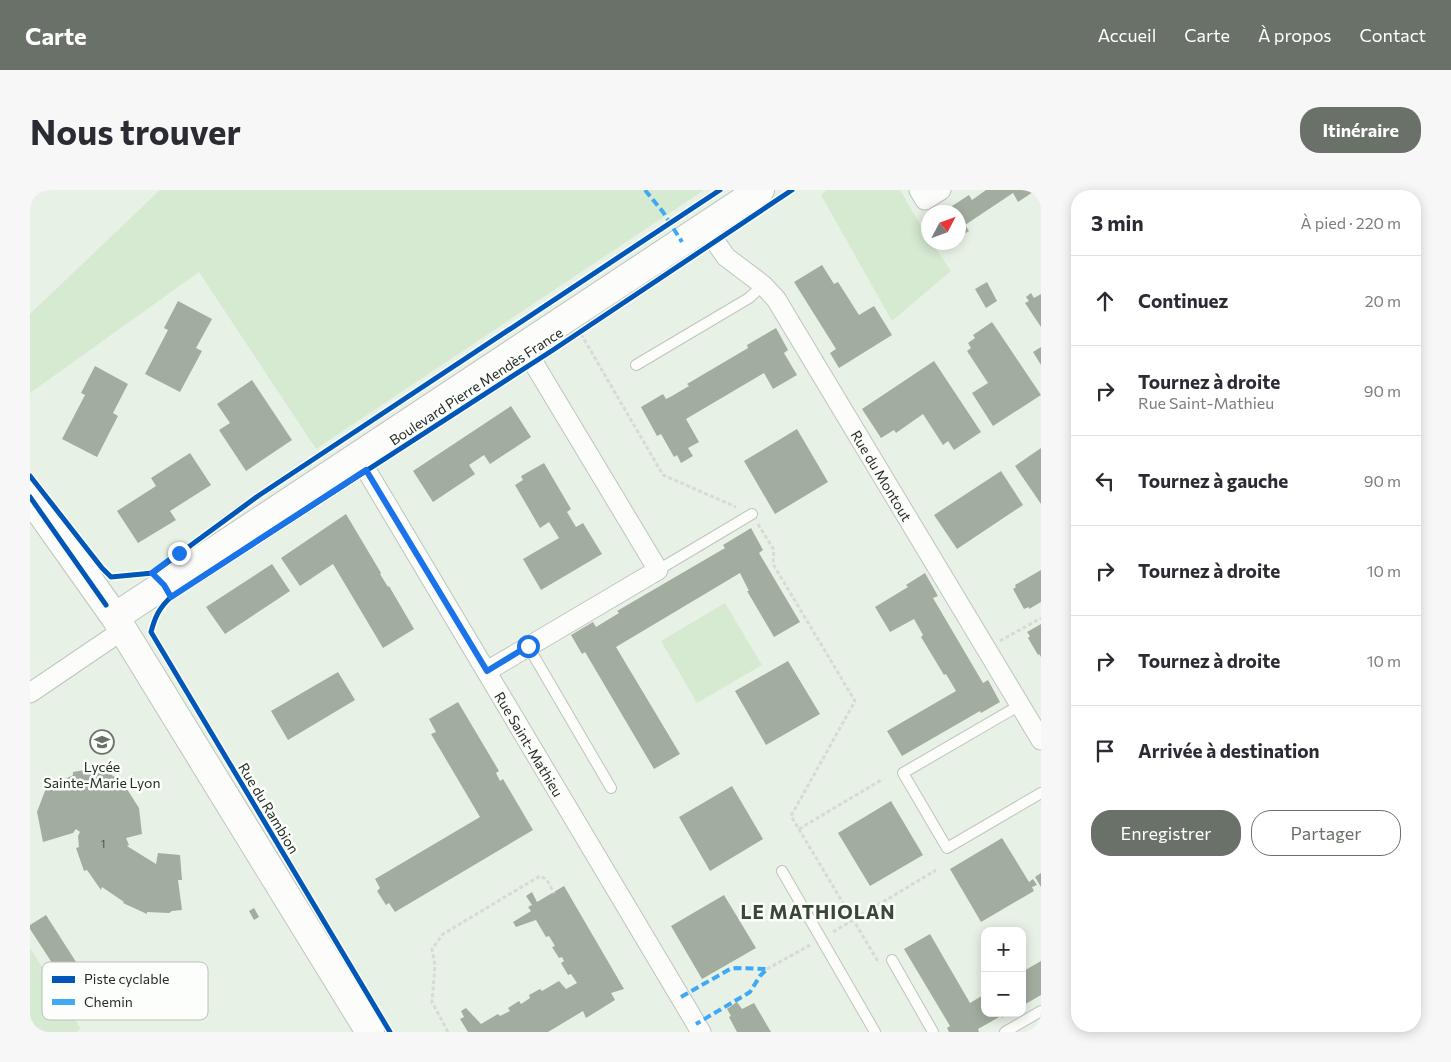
<!DOCTYPE html>
<html lang="fr">
<meta charset="utf-8">
<style>
:root{--surface:#fff;--page:#f7f7f7;--text:#2b2b33;--muted:#7c7c81;--line:#e1e1e2;--accent:#6a7168}
body{margin:0;font-family:Commissioner,sans-serif;background:var(--page);color:var(--text)}
.controls{position:absolute;right:15px;bottom:15px;display:grid;overflow:hidden;border-radius:10px;box-shadow:0 2px 12px #0003}
.controls button{width:45px;height:45px;display:grid;place-items:center;padding:0;border:0;border-bottom:1px solid var(--line);background:var(--surface);color:var(--text);font:25px sans-serif}
.compass{position:absolute;left:891px;top:15px;width:45px;height:45px;border-radius:50%;background:var(--surface);box-shadow:0 2px 12px #0003;rotate:49deg}
.stop{position:absolute;width:15px;height:15px;margin:-11px;border:4px solid #1a73e8;border-radius:50%;background:#fff}
.stop.end{background:#1a73e8;border-color:#fff;box-shadow:0 1px 5px #0008}
.list{margin:0;padding:0;list-style:none}
h2{display:flex;justify-content:space-between;align-items:center;height:65px;margin:0;padding:0 20px;font-size:21px}
h2 small{font-size:16px;font-weight:400;color:var(--muted)}
.list li{display:grid;grid-template-columns:32px 1fr auto;gap:15px;align-items:center;box-sizing:border-box;height:90px;padding:0 20px;border-top:1px solid var(--line)}
.list b{display:block;font-size:19px;white-space:nowrap}
.list p{margin:0;font-size:16px;white-space:nowrap;color:var(--muted)}
.list em{font-size:16px;font-style:normal;color:var(--muted)}
.actions{display:flex;gap:10px;padding:15px 20px}
.actions a{flex:1;padding:11px 0;border:1px solid var(--accent);border-radius:20px;text-align:center;font-size:18px;color:var(--accent)}
.actions .main{background:var(--accent);color:#fff}
.icon{flex:none;width:28px;height:28px;fill:none;stroke:currentColor;stroke-width:2;stroke-linecap:round;stroke-linejoin:round}
.map{position:relative;flex:none;width:1011px;height:842px;overflow:hidden;border-radius:20px}
header{display:flex;align-items:center;gap:30px;box-sizing:border-box;height:70px;padding:0 25px;background:var(--accent);color:#fff}
header strong{font-size:24px}
nav{display:flex;gap:28px;margin-inline-start:auto;font-size:18px}
.intro{display:flex;align-items:center;justify-content:space-between;box-sizing:border-box;height:120px;padding:0 30px}
h1{margin:0;font-size:35px}
.button{padding:12px 22px;border-radius:20px;background:var(--accent);color:#fff;font-size:18px;font-weight:700}
main{display:flex;gap:30px;padding:0 30px}
aside{flex:1;background:var(--surface);border-radius:20px;box-shadow:0 2px 12px #0003}
.map>svg:first-child{display:block}
</style>
<header>
<strong>Carte</strong>
<nav><a>Accueil</a><a>Carte</a><a>À propos</a><a>Contact</a></nav>
</header>
<div class="intro"><h1>Nous trouver</h1><a class="button">Itinéraire</a></div>
<main>
<div class="map">
<svg width="1011" height="842" viewBox="0 0 1011 842">
<rect width="100%" height="100%" fill="#e8f1e6"/>
<path fill="#d6e9d1" d="M130,0H674L286,259L169,82L0,203V124Z
M797,0H870L898,48V52L902,53L921,81L862,131L791,5Z
M695,413L732,475L667,513L631,451Z
M0,758L51,839L46,842H0Z"/>
<path fill="#a2ad9f" d="M956,0H1006L988,12L983,3L935,35L939,41L928,48V22H926L922,16L939,5L942,10Z
M792,75L804,94L808,92L829,125L844,116L862,145L809,178L800,163L806,159L764,92Z
M957,92L967,111L956,118L945,99Z
M1001,103L1004,108L1011,104V137L995,113L999,111L996,107Z
M148,111L182,129L166,158L172,161L150,202L115,184L138,140L134,138Z
M962,132L1011,205L963,236L942,203L958,193L937,161L941,158L938,153L945,148L943,145Z
M746,138L758,160L754,163L767,185L743,199L734,183L656,229L669,252L658,258L663,266L651,273L647,265L644,267L631,244L627,246L611,217L633,204L636,209L642,206L659,196L657,194L718,158L717,155Z
M1011,157V175L1003,162Z
M904,171L951,242L924,260L918,251L913,255L893,224L866,243L864,240L851,248L832,219Z
M65,176L98,194L83,223L88,226L67,267L32,249L55,205L51,203Z
M222,190L262,250L216,281L189,240L200,233L187,214Z
M481,216L501,247L460,274L454,265L439,275L445,284L403,312L383,281Z
M767,239L798,292L745,324L714,271Z
M1011,258V314L985,276Z
M160,263L181,295L140,321L146,330L108,353L87,321L126,296L121,288Z
M514,273L541,319L537,322L546,337L553,333L572,364L511,400L493,369L529,348L519,332L510,338L485,295L493,290L491,286Z
M971,281L993,315L927,359L904,325Z
M316,324L351,383L350,384L358,397L359,396L384,439L353,458L303,374L270,396L251,368Z
M721,338L733,360L729,363L770,432L744,447L717,401H719L710,383L586,457L650,564L624,579L555,462L552,464L541,445L563,432L566,437L589,423L587,421L695,358L693,355Z
M242,374L260,401L195,444L176,417Z
M1011,380V412L999,419V417L994,419L983,399L986,397L985,395Z
M895,383L908,406L903,408L953,493L958,490L970,512L951,523L950,521L872,566L857,541L926,501L916,484L914,485L891,447L893,445L884,429L860,442L845,417L878,397L876,395Z
M1011,434V467L1009,464L1008,465L998,448L1000,446L997,442Z
M758,471L790,524L736,555L705,501Z
M308,482L325,510L258,550L241,521Z
M428,512L469,581L466,583L470,591L473,589L503,640L365,722L359,713L356,715L347,701L350,698L345,689L450,627L401,544L406,542L399,529Z
M72,577V578L96,595L95,596L109,618L112,644L96,648L99,655L97,656L126,674L128,663L150,665L152,690H148L152,720L142,721L139,723L117,722V724L93,713L94,712L72,697L71,700L57,680L54,681L46,658L49,657L48,646L50,642L46,639L43,643L13,652L7,622L18,593L22,596L43,585V582Z
M702,596L733,649L680,681L649,627Z
M861,611L893,665L840,696L808,643Z
M972,648L999,692L1003,689L1007,695L1002,697L1004,701L951,732L920,679Z
M1011,683V697L1005,687Z
M534,696L594,799L581,803L585,810L556,828L553,821L518,842H438L430,829L434,827L431,821L436,818L451,834L468,824L470,826L480,821L478,818L489,811L491,814L500,808L499,805L510,799L512,801L529,791L536,799L547,793L541,784L538,785L531,773L534,771L532,767L529,768L522,757L525,756L519,746L516,747L506,730L486,737L483,732L501,721L498,717L502,715L496,706L502,702L507,712Z
M694,705L726,758L672,789L641,736Z
M224,718L229,727L224,730L219,721Z
M16,725L71,811L54,822L0,739V735Z
M900,744L940,813L955,804V823H979L972,828L971,826L948,839L949,842H919L917,838L920,836L874,759Z
M1011,771V805L992,816V782Z
M707,812L712,819L724,813L741,842H707L699,827L701,826L697,819Z"/>
<g fill="none" stroke-linecap="round" stroke-linejoin="round">
<g stroke="#bec5bc" stroke-width="12">
<path id="lane" d="M606,175L719,108L733,95
M628,380L722,324
M498,456L581,598
M990,515L873,583L917,658L1011,603
M752,681L845,842
M862,770L903,842
M975,842L1011,821"/>
</g>
<g stroke="#bec5bc" stroke-width="21">
<g id="street">
<path d="M889,0L895,10L911,0"/>
<path id="s1" d="M675,37L696,67L733,95L746,109L1011,550"/>
<path id="s2" d="M328,266L671,842"/>
<path d="M457,481L628,380L494,157"/>
<path d="M0,503L93,440"/>
</g>
</g>
<g stroke="#bec5bc" stroke-width="30">
<path id="secondary" d="M0,307L85,427L340,842
M85,427L730,0"/>
</g>
<path stroke="#d7dad7" stroke-width="3" stroke-dasharray="4 2.5" stroke-linecap="butt" d="M551,144L633,285L706,317
M728,334L744,360L743,374L825,511L761,626L849,773
M970,451L1011,428
M769,639L853,589
M803,742L906,680
M737,779L780,755
M418,842L402,812L405,775L402,759L413,744L510,686L517,690L524,703"/>
<use href="#lane" stroke="#fcfdfb" stroke-width="10"/>
<use href="#street" stroke="#fcfdfb" stroke-width="19"/>
<use href="#secondary" stroke="#fcfdfb" stroke-width="28"/>
<path stroke="#3fa9f5" stroke-width="4" stroke-dasharray="8 4" stroke-linecap="butt" d="M615,0L633,22L652,52
M651,807L700,779L706,778L737,779L730,786L720,802L666,834"/>
<g stroke="#fbfefa" stroke-width="8">
<path id="cycleway" d="M0,286L72,378L81,387L123,383
M0,307L76,415
M123,383L228,306L690,0
M360,842L121,442C125,427 129,418 141,407L523,160L762,0"/>
</g>
<use href="#cycleway" stroke="#0057b8" stroke-width="5"/>
</g>
<g fill="none" stroke-linecap="round" stroke-linejoin="round">
<path stroke="#1a73e8" stroke-width="6" d="M149,363L122,383L134,395L141,407L336,280L457,481L498,456"/>
</g>
<defs>
<g id="school-ring" transform="scale(1.25)"><circle r="9.5" fill="#fbfefa" stroke="#6a7168" stroke-width="1.5"/><path d="M0-5L7-2L0 1L-7-2ZM-4 1L0 2.5L4 1V4Q0 6-4 4Z" fill="#6a7168"/></g>
</defs>
<g fill-rule="evenodd">
<use href="#school-ring" x="72" y="552"/>
</g>
<g text-anchor="middle" dominant-baseline="central" stroke-width="5" stroke-linejoin="round" paint-order="stroke">
<g font-size="11" fill="#454c43">
<text x="73" y="653">1</text>
</g>
<g font-size="14" fill="#262c24" stroke="#fbfefa">
<text transform="translate(446 196) rotate(-33)">Boulevard Pierre Mendès France</text>
<text stroke="none"><textPath href="#s1" startOffset="308">Rue du Montout</textPath></text>
<text stroke="none"><textPath href="#s2" startOffset="335">Rue Saint-Mathieu</textPath></text>
<text transform="translate(239 618) rotate(59)">Rue du Rambion</text>
</g>
<g font-size="14" fill="#262c24" stroke="#fbfefa">
<text x="72" y="576">Lycée<tspan x="72" dy="16">Sainte-Marie Lyon</tspan></text>
</g>
<g font-size="19" font-weight="bold" letter-spacing="1" fill="#3a4737" stroke="#fbfefa">
<text x="788" y="721">LE MATHIOLAN</text>
</g>
</g>
<rect x="12" y="772" width="166" height="58" rx="8" fill="#fbfefa" stroke="#bbbfba" stroke-width="1"/>
<rect x="22" y="786" width="23" height="7" fill="#0057b8"/>
<rect x="22" y="809" width="23" height="6" fill="#3fa9f5"/>
<g font-size="14" fill="#262c24">
<text x="54" y="794">Piste cyclable</text>
<text x="54" y="817">Chemin</text>
</g>
</svg>
<div class="controls">
<button>+</button>
<button>−</button>
</div>
<svg class="compass" viewBox="-18 -18 36 36"><path d="M0-13l5 13h-10z" fill="#e53935"/><path d="M0 13l5-13h-10z" fill="#7c7c81"/></svg>
<div class="stop" style="left:498px;top:456px"></div>
<div class="stop end" style="left:149px;top:363px"></div>
</div>
<aside>
<h2>3 min<small>À pied · 220 m</small></h2>
<ul class="list">
<li><svg class="icon" aria-label="ahead" viewBox="0 0 24 24"><path d="M12 20V5M6 11l6-6 6 6"/></svg><div><b>Continuez</b></div><em>20 m</em></li>
<li><svg class="icon" aria-label="right" viewBox="0 0 24 24"><path d="M7 20v-9h11M14 6l5 5-5 5"/></svg><div><b>Tournez à droite</b><p>Rue Saint-Mathieu</p></div><em>90 m</em></li>
<li><svg class="icon" aria-label="left" viewBox="0 0 24 24"><path d="M17 20v-9H6M10 6l-5 5 5 5"/></svg><div><b>Tournez à gauche</b></div><em>90 m</em></li>
<li><svg class="icon" aria-label="right" viewBox="0 0 24 24"><path d="M7 20v-9h11M14 6l5 5-5 5"/></svg><div><b>Tournez à droite</b></div><em>10 m</em></li>
<li><svg class="icon" aria-label="right" viewBox="0 0 24 24"><path d="M7 20v-9h11M14 6l5 5-5 5"/></svg><div><b>Tournez à droite</b></div><em>10 m</em></li>
<li><svg class="icon" aria-label="arrive" viewBox="0 0 24 24"><path d="M6 21V4h12l-3 4 3 4H6"/></svg><div><b>Arrivée à destination</b></div></li>
</ul>
<div class="actions"><a class="main">Enregistrer</a><a>Partager</a></div>
</aside>
</main>
